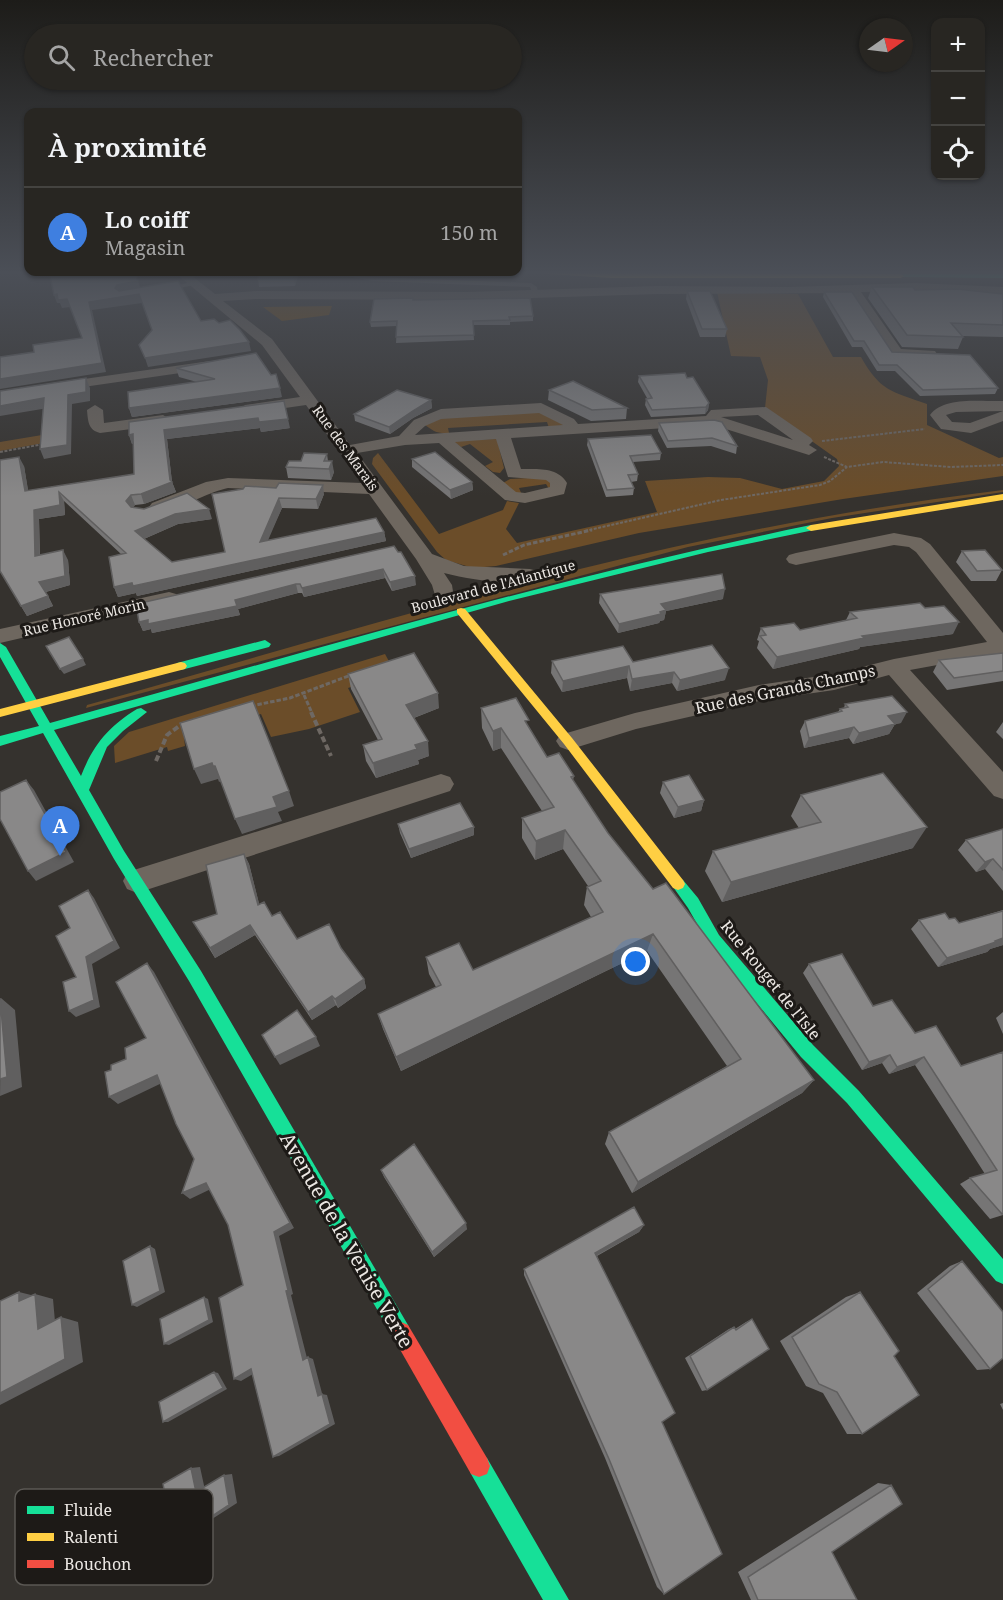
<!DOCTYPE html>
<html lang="fr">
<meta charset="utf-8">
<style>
:root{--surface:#282622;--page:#34322f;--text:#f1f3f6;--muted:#a5a5a5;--line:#444340;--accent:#8bbbb9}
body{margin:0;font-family:"Noto Serif",serif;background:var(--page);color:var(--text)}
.controls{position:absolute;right:18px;top:18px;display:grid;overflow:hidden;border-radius:12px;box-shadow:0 2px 4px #0004}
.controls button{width:54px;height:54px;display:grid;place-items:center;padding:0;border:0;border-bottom:2px solid var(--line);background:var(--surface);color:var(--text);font:30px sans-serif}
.compass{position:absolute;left:859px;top:18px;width:54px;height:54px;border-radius:50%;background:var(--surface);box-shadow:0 2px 4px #0004;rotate:76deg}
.you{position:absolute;left:636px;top:962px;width:21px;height:21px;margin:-15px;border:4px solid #fff;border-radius:50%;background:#1a73e8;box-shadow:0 0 0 9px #1a73e833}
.badge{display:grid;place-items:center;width:39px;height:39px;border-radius:50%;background:var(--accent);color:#fff;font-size:20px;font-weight:700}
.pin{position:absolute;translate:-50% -50px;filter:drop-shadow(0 2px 3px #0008)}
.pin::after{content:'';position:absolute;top:32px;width:21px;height:18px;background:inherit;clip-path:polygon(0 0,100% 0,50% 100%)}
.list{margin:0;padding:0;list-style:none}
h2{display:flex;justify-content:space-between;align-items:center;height:78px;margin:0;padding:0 24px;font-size:26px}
h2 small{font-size:20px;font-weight:400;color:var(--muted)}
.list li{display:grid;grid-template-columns:39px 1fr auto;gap:18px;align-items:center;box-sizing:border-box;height:90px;padding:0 24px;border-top:2px solid var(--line)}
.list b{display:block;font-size:22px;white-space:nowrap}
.list p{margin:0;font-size:20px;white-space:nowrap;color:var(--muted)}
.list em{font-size:20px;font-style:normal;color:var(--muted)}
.icon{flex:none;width:33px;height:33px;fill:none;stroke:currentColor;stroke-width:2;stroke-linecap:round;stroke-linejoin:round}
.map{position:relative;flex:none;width:1003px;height:1600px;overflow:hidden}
.search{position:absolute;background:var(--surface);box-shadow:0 2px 4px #0004;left:24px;top:24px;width:498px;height:66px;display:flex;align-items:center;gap:15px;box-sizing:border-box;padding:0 21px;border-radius:33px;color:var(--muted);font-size:22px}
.panel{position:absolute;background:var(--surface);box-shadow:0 2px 4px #0004;left:24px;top:108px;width:498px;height:168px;border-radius:12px}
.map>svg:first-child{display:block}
</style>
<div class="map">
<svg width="1003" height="1600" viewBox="0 0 1003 1600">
<rect width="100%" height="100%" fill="#35322e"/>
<path fill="#6b4d29" d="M717,292L798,294L833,357H861C880,391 891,391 927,404V425L999,458L1003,457V476L843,499L639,533L496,566L473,568L446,560L437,552L372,464L373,458L378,453L439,534L503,510L507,501L519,503L506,529L517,543L657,512L645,481L708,477L740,478L782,489L824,481L839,466L837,459L765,408L768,380L760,357L731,356Z
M538,411L563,423L564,426L549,428L547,422L448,428L449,433C437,434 433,431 424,424L431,418Z
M54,433L55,441L0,451V442Z
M497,439L504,468L500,473L493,472L485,466L493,462L470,444L461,447L454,442V440Z
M547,477L554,481L549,489L546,484L519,488L522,495H518L503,483L510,479Z
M1003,490V492L832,518L688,547L86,708L87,705C253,659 417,608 584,568C722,534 862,507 1003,490Z
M385,654L391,665L387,675L348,688L360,712L309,729L271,737L261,714L184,738L185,746L168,751L167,747L115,763L114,746L129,732Z"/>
<path fill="#774b0b" d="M332,306L329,315L282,321L263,307Z"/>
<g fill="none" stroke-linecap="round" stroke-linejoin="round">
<path stroke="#6e6863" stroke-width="2" stroke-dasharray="3 1.5" stroke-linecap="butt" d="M822,441L925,429
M0,452L44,444
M824,457L847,467L883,462L951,467L1003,465
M585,531L721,500L820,485L830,481L847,467"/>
<path stroke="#6e6863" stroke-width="3" stroke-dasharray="4.5 2" stroke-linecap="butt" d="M503,555L524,545L592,530
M304,695L312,713
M251,706L290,698L351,675"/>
<path stroke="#6e6863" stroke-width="4" stroke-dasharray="6 3" stroke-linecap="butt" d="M311,712L331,756
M156,761L167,735L182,724"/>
<path fill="#6e675f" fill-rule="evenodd" d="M201,272H213L185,279L182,277Z
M328,272L372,277L531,283L537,287L538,294L533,295L530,287L372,281Z
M192,282L194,285L165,291L162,289Z"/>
<path fill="#6e675f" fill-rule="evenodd" d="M174,272H187L215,294L256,291L467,292L657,286L789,287L916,283L1003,287V295L916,291L861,292L901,349L935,351L937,354L930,358L892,356L850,293L657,294L467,300L256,299L223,301L272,339L350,445L399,436L414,420L441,409L541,403L574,419L578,424L706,416L711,410L766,407L811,438L813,441L809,445L817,450L809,455L713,425L511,438L521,469C538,469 558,467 567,483L564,494L525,503L505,500L439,443L405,445L357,453L432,554L464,566L530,569L537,571L540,575L537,579C508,586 472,580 444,573L452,585L454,598L451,602L444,604L437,602L432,585L416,559L369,494L228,488C207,492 170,515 152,511L149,507L152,503L206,482L228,478L362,483L306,405L250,413L245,411L242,408L245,405L300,397L262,345ZM539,413L563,425L415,435L425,426L441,419ZM758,415L793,440L721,417ZM496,439L508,477L546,480L550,483V487L525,493L516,492L455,442Z
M210,361L217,365L215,368L0,399V391Z
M1003,401V411L956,412L946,415L952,422L970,423L1003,411V421L971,433L941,429L930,415C944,396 982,402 1003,401Z
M95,405L103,410L104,423L163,415L171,420L163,425L100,433C88,430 88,421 87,410Z
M894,533L921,538L930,544L1003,633V653L910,670L1003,772V799L994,796L889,675L834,690L759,701L636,729L568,750L560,747L556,741L560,735L635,713L759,685L834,674L894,659L987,642L916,552L909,547L894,545L796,565L789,563L786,559L789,555L796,553Z
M169,592L176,594L179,598L176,602L0,643V629Z
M441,774L450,777L454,784L450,791L137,893L127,889L123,881L127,873L137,869Z"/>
<path fill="#16e098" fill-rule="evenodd" d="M901,274H1003V278L899,277Z
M811,525L814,526V530L708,552L509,601L54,730L81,776C93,745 109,726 137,709L141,708L147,712L123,731L107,747L89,790L124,851L201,971L408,1325L411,1332L408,1339L401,1342L394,1339L189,981L114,859L43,733L0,746V736L39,726L0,657V643L6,647L50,723C303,653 554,578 811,525Z
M265,640L271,644L269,647L181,670L175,666L177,663Z
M678,878L683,880L698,898L719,935L813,1045L859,1091L1003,1259V1284L996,1281L847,1103L801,1057L709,945L688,908L671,884L673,880Z
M479,1455L487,1458L569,1600H543L471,1474L468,1466L471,1458Z"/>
<path fill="#ffcf43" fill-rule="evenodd" d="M517,272L901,274L904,276L901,278H611Z
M1003,494V500L811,531L806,528L811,525Z
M461,608L465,609L572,738L683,880L685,884L683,888L678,890L673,888L564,744L457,613V609Z
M181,662L185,663L187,666L185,669L0,717V709Z"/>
<path fill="#f24e42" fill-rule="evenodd" d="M401,1322L408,1325L487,1458L490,1466L487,1474L479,1477L471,1474L394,1339L391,1332L394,1325Z"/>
</g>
<path fill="#767575" d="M299,272L295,286L259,287L258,279Z
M872,287L1003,294V337L962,336L963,337L958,349L902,347L868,298Z
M687,291L727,329L725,337H700L686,299Z
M824,292L892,352L998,388L995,394L920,396L895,371H877L862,347H852L823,297Z
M413,300L533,316V321L510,322V325H473L474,340L396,343L397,326L371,327L370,322Z
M176,368L282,397L132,417L129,408L197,382L179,377Z
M639,376L687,378L709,403L708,410L705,414L651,417L645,405L646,399L647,398L638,382Z
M549,390L627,408L626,419L591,421L548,400Z
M431,400L432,408L413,418L390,434L355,421L354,414Z
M714,420L737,446L736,454L711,446L667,448L658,431L659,423Z
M129,422L290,428L261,432L260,428L167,439L172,482L176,492L144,504L135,505L132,508L212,519L178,524L144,539L172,562L225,552L212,494H324L318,509L282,508L267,540L384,532L386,541L137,596L136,593L118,597L114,587L121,554L64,501L65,515L39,519L40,555L68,560L70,585L46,592L53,606L27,616L0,571L24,466L28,491L134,474V444H132L129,435Z
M588,439L661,453L660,460L633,462L638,474L637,481L631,482L634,488L633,495L606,497L587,445Z
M327,454L328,461L334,472L331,480L288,478L286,467L301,461Z
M412,459L472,482L473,490L451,499L412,467Z
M394,546L416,585L392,591L385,578L304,597L302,593H298L238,609L240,615L152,633L151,629L143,631L139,622Z
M962,551L1002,570L996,581H971L956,562Z
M600,594L723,599L666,611L664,620L660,621L659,623L618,633L599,603Z
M850,612L953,634L860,647L859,649L773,669L757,648L759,641L757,640L761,628L800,630L846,620Z
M1003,653V681L947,690L933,672L939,660Z
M552,661L633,662L725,680L677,691L672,683L630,691L627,678L562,692L551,673Z
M348,674L439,708L414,718L429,756L418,760L419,764L376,778L366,761L363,745L378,740L351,689Z
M845,704L901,723L895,724L889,734L853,744L849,738L804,748L800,731L805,721L838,712L840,709L844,708Z
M481,708L529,727L547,757L574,776L573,780L608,833L653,889L814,1080L802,1093L632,1193L605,1144L609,1132L727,1066L647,951L401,1071L383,1029L378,1014L436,987L429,974L426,957L473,970L591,917L584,905L587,887L588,886L563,849L535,860L522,838V818L542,811L501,748L493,751L482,728Z
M1003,722V739L996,732Z
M663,782L704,800L701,811L674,818L660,793Z
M801,795L913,848L722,902L705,871L713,851L799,828L791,816Z
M398,824L474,827V835L411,858L400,833Z
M1003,829V891L985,869L976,872L958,850L966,840Z
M244,854L249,864L259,904L297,939L341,948L364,979L366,988L338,1008L336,1005L312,1020L255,935L215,958L193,922L217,914Z
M1003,910V945L990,949L987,952L938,967L911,929L919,920L949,919L959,923Z
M809,964L915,1033L961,1066L1003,1052V1215L990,1219L960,1184L970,1178L985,1174L915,1065L889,1074L882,1063L862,1070L803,973Z
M1003,1012V1034L996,1018Z
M381,1170L467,1229L434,1257L384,1177Z
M644,1225L639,1232L597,1256L662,1422L664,1594L657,1587L605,1458L524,1275V1269Z
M962,1261L990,1369L977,1370L917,1293L950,1266Z
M860,1292L894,1356L862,1434H847L823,1393L806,1386L780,1341L846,1297Z
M752,1319L707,1390L702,1391L685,1358L729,1329L734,1327L735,1329L746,1322Z
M1003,1403V1410L1000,1404Z
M878,1483L891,1485L832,1552L857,1600H751L738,1572Z"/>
<path fill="#605f5f" d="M296,272H299L295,286L294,278Z
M138,281L141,290L120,294L115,288L117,285Z
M57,294L67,299L70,307L62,308L60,303H57L54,295Z
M139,294L142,303L92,310L106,372L0,389V379L102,363L89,302Z
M249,342L251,351L148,367L145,358Z
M86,378L90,388V401L72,404L71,454L44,459L40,449L68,395Z
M280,388L282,397L132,417L129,408Z
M44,398L48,408L0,416V406Z
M431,400L432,408L413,418L390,434L389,427L413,411Z
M709,403L708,410L705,414L706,407Z
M258,418L288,419L290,428L261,432L260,428L167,439L172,482L176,492L144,504L141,494L164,430Z
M133,434L137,444H132L129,435Z
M19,457L24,466L30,501L25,491Z
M332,461L334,472L331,480L329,469Z
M472,482L473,490L451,499L450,490Z
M323,485L324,494L318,509L316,499Z
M59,492L64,501L65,515L39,519L40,566L35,556L34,510Z
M131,495L135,505L130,511L126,501Z
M279,498L282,508L263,552L260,542Z
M209,509L212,519L178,524L139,541L135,531L175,514Z
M384,532L386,541L137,596L136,593L118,597L114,587Z
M63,550L68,560L70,585L45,592L39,582Z
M383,569L385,578L304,597L302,588Z
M415,576L416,585L392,591L390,582Z
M296,584L298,593L238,609L240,615L152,633L151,629L143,631L139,622L235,600Z
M725,589L723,599L666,611L664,620L660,621L659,623L618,633L619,624L661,604Z
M48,596L53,606L27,616L21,606Z
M959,622L953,634L860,647L859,649L773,669L777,657L862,636Z
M83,659L86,665L64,674L60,669Z
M629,666L627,678L562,692L563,681Z
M729,668L725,680L677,691L680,680Z
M674,672L672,683L630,691L632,679Z
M438,693L439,708L408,720L406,705Z
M907,712L901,723L895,724L889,734L853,744L859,733L888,716Z
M854,727L849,738L804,748L809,738Z
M501,728V748L493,751V731Z
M428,741L429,756L418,760L419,764L376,778L373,763L415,745Z
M212,763L215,766L221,781L219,782L218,779L201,784L194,769Z
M26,780L34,790L74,862L36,881L28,871Z
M289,791L294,806L278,812L282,821L242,834L235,819L273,797Z
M704,800L701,811L674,818L678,807Z
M474,827V835L411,858L409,849Z
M927,827L913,848L722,902L731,882Z
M565,830L563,849L535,860L536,841Z
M244,854L249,864L262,915L258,905Z
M993,859L985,869L976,872L985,862Z
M88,890L94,898L120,948L92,964L100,1007L76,1017L69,1011L86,957Z
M250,925L255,935L215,958L210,948Z
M653,934L647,951L401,1071L396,1057Z
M1003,938V945L990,949L987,952L938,967L947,958Z
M147,963L154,972L294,1228L279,1236L293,1294L291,1295L308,1362L303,1360Z
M364,979L366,988L338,1008L335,999Z
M332,996L336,1005L312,1020L308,1012Z
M1,998L15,1010L22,1087L0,1096Z
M316,1037L320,1046L280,1065L275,1057Z
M890,1055L882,1063L862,1070L869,1062Z
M924,1057L915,1065L889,1074L897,1067Z
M157,1075L164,1082L118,1104L109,1097Z
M814,1080L802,1093L632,1193L638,1182Z
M206,1183L213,1188L190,1199L182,1193Z
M466,1223L467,1229L434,1257L432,1252Z
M644,1225L639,1232L592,1258L595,1253Z
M150,1246L155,1249L165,1292L137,1307L132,1305Z
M19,1292L35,1296V1294L53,1299L56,1333L38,1329L19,1301Z
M204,1297L208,1299L213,1322L169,1345L164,1344Z
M61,1317L78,1322L83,1362L0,1405V1393Z
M308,1357L313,1359L323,1397L318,1396Z
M251,1369L258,1371L241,1381L234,1379Z
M214,1372L218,1373L227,1389L168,1422H163Z
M322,1394L327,1395L335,1424L279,1456L273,1457Z
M200,1467L205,1490L196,1492L191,1468Z
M232,1474L237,1503L184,1537L174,1541L224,1475Z"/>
<path fill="#898888" stroke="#605f5f" stroke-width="1.5" d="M80,272H134L138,281L117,285L115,288L119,291L178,281L201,321L214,319L219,323L230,320L240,330L249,342L145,358L139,345L152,330L139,294L89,302L102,363L0,379V357L34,352L33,345L82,338L67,299L58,300L57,294L54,295L50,276Z
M260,272H296L294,278L258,279Z
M872,287H913L915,290L957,289L1003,294V325L951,323L963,337L907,335Z
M687,291H710L727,329H702Z
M824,292H852L892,352L970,355L998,388L923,390L897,365H879L864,341H854Z
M413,298V300L530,298L533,316L509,317L510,320L473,321L474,335L396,337L397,321L370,322L374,299Z
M256,353L271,375L276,374L280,388L129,408L128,392L215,379L176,368Z
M685,373L687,378L693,377L709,403L706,407L652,410L646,399L652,398L639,376Z
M86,378V392L68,395L67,445L40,449L44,398L0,406V391Z
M573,381L627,408L592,410L549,390Z
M397,390L431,400L413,411L389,427L354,414Z
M284,401L288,419L259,422L258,418L164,430L170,480L172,482L141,494L131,495L126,501L131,507L144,509L187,493L209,509L175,514L135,531L172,562L225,552L212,494L243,489L245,486L276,488L279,483L323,485L316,499L279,498L260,542L376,518L384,532L133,586L132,583L114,587L109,557L126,553L59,492L60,505L34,510L35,556L63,550L65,576L39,582L48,596L21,606L0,571V460L19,457L25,491L134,474L133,434L129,435V422Z
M714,420L722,422L737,446L712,438L668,441L659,423Z
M651,435L661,453L630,456L638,474L628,475L634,488L607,490L588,439Z
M435,452L472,482L450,490L412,459Z
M304,453L327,454L324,461H332L329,469L286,467L289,461H301Z
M394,546L398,552H401L415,576L390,582L383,569L302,588L300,584H296L235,600L237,606L148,624V620L139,622L136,604Z
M985,550L1002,570L977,571L962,551Z
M722,574L725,589L661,604L666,610L660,612L661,614L619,624L600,594Z
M920,603L925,608L944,606L959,622L862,636L864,638L777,657L760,636L766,635L761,628L794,623L800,630L857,618L850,612Z
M69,637L83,659L60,669L46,646Z
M712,645L729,668L680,680L674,672L632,679L629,666L563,681L552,661L623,646L633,662Z
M414,653L438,693L406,705L428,741L415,745L417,749L373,763L363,745L382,739L348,674Z
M1003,653V671L954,678L939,660Z
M892,696L907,712L888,716L895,724L859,733L854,727L809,738L805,721L842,711L840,709L848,707L845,704Z
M516,698L529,720L525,721L547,757L559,753L574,776L571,777L608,833L653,889L666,883L814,1080L638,1182L609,1132L741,1059L653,934L396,1057L378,1014L441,985L426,957L459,943L473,970L603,912L587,887L601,881L565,830L536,841L522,818L554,807L501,728L493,731L481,708Z
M253,701L289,791L273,797L277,807L235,819L215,766H213L212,763L194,769L180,723Z
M883,773L927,827L731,882L713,851L821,822L801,795Z
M689,775L704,800L678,807L663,782Z
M26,780L66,852L28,871L0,819V792Z
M460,803L474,827L409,849L398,824Z
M1003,829V870L993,859L985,862L966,840Z
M244,854L258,905L264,902L272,916L280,912L297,939L329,924L341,948L364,979L335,999L332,996L308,1012L250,925L210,948L193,922L217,914L206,865Z
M88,890L114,941L86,957L94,1000L69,1011L63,982L76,977L56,936L70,928L59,906Z
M1003,911V938L995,941L996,942L947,958L919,920L945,913L949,919L955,918L959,923Z
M842,954L873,1006L892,1000L915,1033L936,1026L961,1066L1003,1052V1214H1002L970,1178L997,1170L924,1057L897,1067L890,1055L869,1062L809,964Z
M147,963L290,1223L274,1232L288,1290L286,1291L303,1360L308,1357L318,1396L322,1394L330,1424L273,1457L251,1369L234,1379L219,1298L243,1285L228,1225L206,1183L182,1193L194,1159L176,1124L157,1075L109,1097L105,1072L111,1070V1065L126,1059L125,1048L146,1038L116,982Z
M0,998L7,1077L0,1079Z
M297,1010L316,1037L275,1057L262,1035Z
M414,1144L466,1223L432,1252L381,1170Z
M634,1207L644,1225L595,1253L675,1413L662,1422L722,1554L664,1594L609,1459L524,1269Z
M150,1246L160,1291L132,1305L123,1261Z
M962,1261L1003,1312V1358L990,1369L928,1289Z
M19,1292V1301L35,1294L38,1329L61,1317L65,1359L0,1393V1301Z
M860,1292L899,1351L894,1356L919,1395L862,1434L837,1392L819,1384L792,1337Z
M204,1297L209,1320L164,1344L160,1319Z
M752,1319L769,1349L707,1390L690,1356L734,1327L736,1330Z
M214,1372L223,1388L163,1422L159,1402Z
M191,1468L196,1492L224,1475L229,1505L174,1541L163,1484Z
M891,1485L902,1504L832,1552L857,1600H758L748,1577Z"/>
<linearGradient id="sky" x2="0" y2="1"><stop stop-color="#1d1c19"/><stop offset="0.55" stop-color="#4b4f57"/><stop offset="1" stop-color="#4b4f57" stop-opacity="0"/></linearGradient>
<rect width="1003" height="496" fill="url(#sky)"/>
<g text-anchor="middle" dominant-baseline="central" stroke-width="6" stroke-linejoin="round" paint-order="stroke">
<g font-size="14" fill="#ebe7e3" stroke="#1d1a17">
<text transform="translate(346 448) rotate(54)">Rue des Marais</text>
<text transform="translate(493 586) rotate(-15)">Boulevard de l'Atlantique</text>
<text transform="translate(84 617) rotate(-13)">Rue Honoré Morin</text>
</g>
<g font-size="16" fill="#ebe7e3" stroke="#1d1a17">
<text transform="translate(785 689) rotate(-12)">Rue des Grands Champs</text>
<text transform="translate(771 980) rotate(51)">Rue Rouget de l'Isle</text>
</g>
<g font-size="20" fill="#ebe7e3" stroke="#1d1a17">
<text transform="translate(347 1240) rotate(60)">Avenue de la Venise Verte</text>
</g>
</g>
<rect x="15" y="1489" width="198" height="96" rx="9" fill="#1d1a17" stroke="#5b5854" stroke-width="1.5"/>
<rect x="27" y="1506" width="27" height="8" fill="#16e098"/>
<rect x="27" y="1533" width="27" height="8" fill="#ffcf43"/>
<rect x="27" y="1560" width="27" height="8" fill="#f24e42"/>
<g font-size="16" fill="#ebe7e3">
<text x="64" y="1516">Fluide</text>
<text x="64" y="1543">Ralenti</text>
<text x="64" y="1570">Bouchon</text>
</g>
</svg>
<div class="controls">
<button>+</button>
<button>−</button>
<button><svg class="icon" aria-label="locate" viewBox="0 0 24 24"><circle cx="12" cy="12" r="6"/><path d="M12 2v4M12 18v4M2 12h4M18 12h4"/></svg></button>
</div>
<svg class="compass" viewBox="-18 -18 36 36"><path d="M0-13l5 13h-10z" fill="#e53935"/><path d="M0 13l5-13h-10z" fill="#a5a5a5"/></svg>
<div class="you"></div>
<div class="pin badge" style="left:60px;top:856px;background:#3f7fe0">A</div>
<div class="search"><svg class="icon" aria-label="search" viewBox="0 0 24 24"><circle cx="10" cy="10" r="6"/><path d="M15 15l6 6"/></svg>Rechercher</div>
<section class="panel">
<h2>À proximité<small></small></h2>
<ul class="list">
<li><span class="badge" style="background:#3f7fe0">A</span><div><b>Lo coiff</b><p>Magasin</p></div><em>150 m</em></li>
</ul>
</section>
</div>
